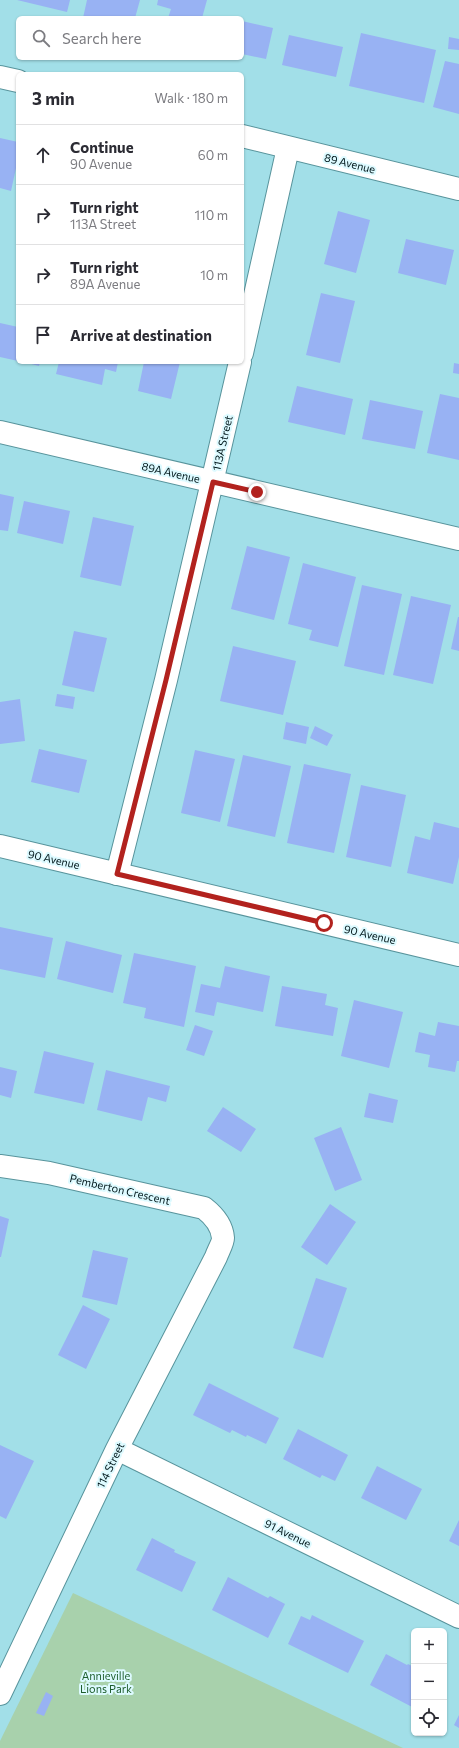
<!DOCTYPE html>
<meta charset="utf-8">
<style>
:root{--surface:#fff;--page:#f2f2f3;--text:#2b2b33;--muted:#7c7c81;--line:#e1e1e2}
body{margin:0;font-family:Commissioner,sans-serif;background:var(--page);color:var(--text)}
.controls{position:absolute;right:12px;bottom:12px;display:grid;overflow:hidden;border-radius:6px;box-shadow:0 1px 3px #0004}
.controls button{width:36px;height:36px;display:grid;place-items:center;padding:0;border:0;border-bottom:1px solid var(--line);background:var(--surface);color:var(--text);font:20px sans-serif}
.stop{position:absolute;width:12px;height:12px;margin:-9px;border:3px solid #b2221e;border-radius:50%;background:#fff}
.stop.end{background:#b2221e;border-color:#fff;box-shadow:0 1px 4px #0008}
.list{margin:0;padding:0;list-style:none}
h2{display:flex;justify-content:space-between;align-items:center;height:52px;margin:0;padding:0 16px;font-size:17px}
h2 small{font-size:13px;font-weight:400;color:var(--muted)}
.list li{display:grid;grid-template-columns:26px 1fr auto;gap:12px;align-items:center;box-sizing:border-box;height:60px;padding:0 16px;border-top:1px solid var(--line)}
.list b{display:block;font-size:15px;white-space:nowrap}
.list p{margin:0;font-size:13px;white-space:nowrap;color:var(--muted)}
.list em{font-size:13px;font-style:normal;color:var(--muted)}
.icon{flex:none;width:22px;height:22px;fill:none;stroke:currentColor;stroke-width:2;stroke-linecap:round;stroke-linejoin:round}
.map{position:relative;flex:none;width:459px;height:1748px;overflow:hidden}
.search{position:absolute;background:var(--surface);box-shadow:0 1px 3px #0004;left:16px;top:16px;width:228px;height:44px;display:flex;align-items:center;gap:10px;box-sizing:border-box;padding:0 14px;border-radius:6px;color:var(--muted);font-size:15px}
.panel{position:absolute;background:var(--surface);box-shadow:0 1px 3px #0004;left:16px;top:72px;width:228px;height:292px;border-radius:6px}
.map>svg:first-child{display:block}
</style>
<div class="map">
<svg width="459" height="1748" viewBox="0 0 459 1748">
<rect width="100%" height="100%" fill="#a2dfe8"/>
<path fill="#a8d1ac" d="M73,1593L403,1748H0V1741Z"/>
<path fill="#98b2f3" d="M17,0H70L67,12Z
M87,0H140L135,18H83Z
M158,0H207L202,18H168L171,9L157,5Z
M242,21L273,28L266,59L242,54Z
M361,33L436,50L424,103L349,86Z
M289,35L343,47L336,77L282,65Z
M449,37L459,39V50L448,49Z
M445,61L459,64V114L433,107Z
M0,138L18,142V159L11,191L0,188Z
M338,211L370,220L356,273L324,264Z
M406,239L454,250L446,285L398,273Z
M321,293L355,301L340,363L306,355Z
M0,323L18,327V361L0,357Z
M24,362H40L39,366Z
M59,362H118L116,372L105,369L102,385L56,374Z
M144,362H180L171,399L138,391Z
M454,363L459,364V374L453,373Z
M297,386L353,399L345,435L288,422Z
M440,394L459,398V460L427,453Z
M370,400L423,411L415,449L362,439Z
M0,494L14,497L8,531L0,530Z
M24,501L70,511L63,544L17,533Z
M93,517L134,526L121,586L80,577Z
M247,546L290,557L274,620L231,609Z
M303,563L356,577L338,647L309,640L312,630L288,624Z
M362,585L402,594L384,675L344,666Z
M411,596L451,605L433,684L393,675Z
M458,617H459V651L451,649Z
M74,631L107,638L94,692L62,685Z
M233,646L296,661L283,715L220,701Z
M57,694L75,697L73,709L55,706Z
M20,699L25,741L0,744V702Z
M286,722L309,727L306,744L283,739Z
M315,726L333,735L327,746L310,738Z
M39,749L87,760L79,793L31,782Z
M195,750L235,759L220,822L181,813Z
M243,755L291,766L275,837L227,826Z
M304,764L351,774L334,853L287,843Z
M361,785L406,795L391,867L346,857Z
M434,822L459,828V857L453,884L407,873L415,836L430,840Z
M0,927L53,938L45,978L0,969Z
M66,941L122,955L113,993L57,979Z
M134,953L196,966L184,1027L144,1018L146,1008L123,1003Z
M225,966L270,976L263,1012L217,1002L214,1016L195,1012L201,984L220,988Z
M282,986L327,994L325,1005L338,1008L333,1036L275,1026Z
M354,1000L403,1012L389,1068L341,1056Z
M438,1022L459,1026V1061H457L455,1072L428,1067L430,1055L415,1052L419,1032L435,1036Z
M195,1025L213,1031L204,1056L186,1050Z
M44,1051L94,1063L84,1104L34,1093Z
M0,1067L17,1071L11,1098L0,1095Z
M106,1070L170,1086L166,1102L148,1097L142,1121L97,1110Z
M369,1093L398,1100L393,1123L364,1117Z
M223,1107L256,1129L241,1152L207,1131Z
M341,1127L362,1180L335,1191L314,1138Z
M330,1204L356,1222L327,1265L301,1247Z
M0,1216L9,1219L1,1257H0Z
M93,1250L128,1258L117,1305L82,1297Z
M316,1278L347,1288L323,1358L293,1348Z
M83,1305L110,1319L86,1369L58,1355Z
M209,1383L279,1418L266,1444L247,1435L246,1437L232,1430L230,1433L193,1415Z
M298,1429L348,1455L335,1481L322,1475L320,1478L283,1459Z
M0,1445L34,1461L6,1519L0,1516Z
M377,1466L422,1489L406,1520L361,1498Z
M459,1520V1546L449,1541Z
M152,1538L175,1550L174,1552L196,1562L182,1592L136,1570Z
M228,1577L268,1598L270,1596L285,1604L268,1638L212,1610Z
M312,1615L364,1641L348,1673L288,1644L301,1616L310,1620Z
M386,1654L407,1665L408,1664L414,1667V1708L370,1685Z
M46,1692L53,1696L44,1716L36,1713Z
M459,1715V1728L454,1725Z"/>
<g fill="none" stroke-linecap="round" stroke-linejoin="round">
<g stroke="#58949c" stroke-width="24">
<path id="street" d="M0,77L18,81
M242,136L459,189
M242,353L288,148
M0,432L459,539
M117,874L166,680L240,362
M0,1166L49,1173L204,1208C213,1215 222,1225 223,1238C223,1243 218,1251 216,1257L117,1449L0,1694
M117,1449L459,1617"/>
</g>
<g stroke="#58949c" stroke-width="24">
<path id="secondary" d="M0,846L459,955"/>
</g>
<use href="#street" stroke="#fff" stroke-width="22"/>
<use href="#secondary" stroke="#fff" stroke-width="22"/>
</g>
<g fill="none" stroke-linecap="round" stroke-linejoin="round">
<path stroke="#b2221e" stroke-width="5" d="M257,492L213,482L166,680L117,874L324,923"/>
</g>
<g text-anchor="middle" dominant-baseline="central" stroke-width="4" stroke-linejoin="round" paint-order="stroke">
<g font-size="11" fill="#01171b" stroke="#ddfaff">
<text transform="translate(350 163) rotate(14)">89 Avenue</text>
<text transform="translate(222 443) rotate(-77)">113A Street</text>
<text transform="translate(171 472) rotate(13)">89A Avenue</text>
<text transform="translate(54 859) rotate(13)">90 Avenue</text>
<text transform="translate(370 934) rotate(13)">90 Avenue</text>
<text transform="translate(120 1189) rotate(13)">Pemberton Crescent</text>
<text transform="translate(110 1465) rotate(-64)">114 Street</text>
<text transform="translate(288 1533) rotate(26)">91 Avenue</text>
</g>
<g font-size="11" fill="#1d5d2c" stroke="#ddfaff">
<text x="106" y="1675">Annieville<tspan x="106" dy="13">Lions Park</tspan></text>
</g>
</g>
</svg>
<div class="controls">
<button>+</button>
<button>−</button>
<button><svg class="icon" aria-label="locate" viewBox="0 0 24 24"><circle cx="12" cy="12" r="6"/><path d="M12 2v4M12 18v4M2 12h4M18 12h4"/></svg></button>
</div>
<div class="stop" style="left:324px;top:923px"></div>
<div class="stop end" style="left:257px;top:492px"></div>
<div class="search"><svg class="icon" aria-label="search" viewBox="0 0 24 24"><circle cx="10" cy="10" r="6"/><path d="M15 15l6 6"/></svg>Search here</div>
<section class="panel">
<h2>3 min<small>Walk · 180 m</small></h2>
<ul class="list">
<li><svg class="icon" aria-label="ahead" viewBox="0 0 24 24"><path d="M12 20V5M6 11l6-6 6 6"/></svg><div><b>Continue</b><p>90 Avenue</p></div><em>60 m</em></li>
<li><svg class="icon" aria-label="right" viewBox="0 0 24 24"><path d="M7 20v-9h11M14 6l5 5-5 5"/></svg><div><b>Turn right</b><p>113A Street</p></div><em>110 m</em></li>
<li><svg class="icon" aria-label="right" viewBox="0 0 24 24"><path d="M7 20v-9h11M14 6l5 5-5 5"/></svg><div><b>Turn right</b><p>89A Avenue</p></div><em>10 m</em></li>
<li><svg class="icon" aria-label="arrive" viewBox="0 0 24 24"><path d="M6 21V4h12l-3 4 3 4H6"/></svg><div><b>Arrive at destination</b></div></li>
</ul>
</section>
</div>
